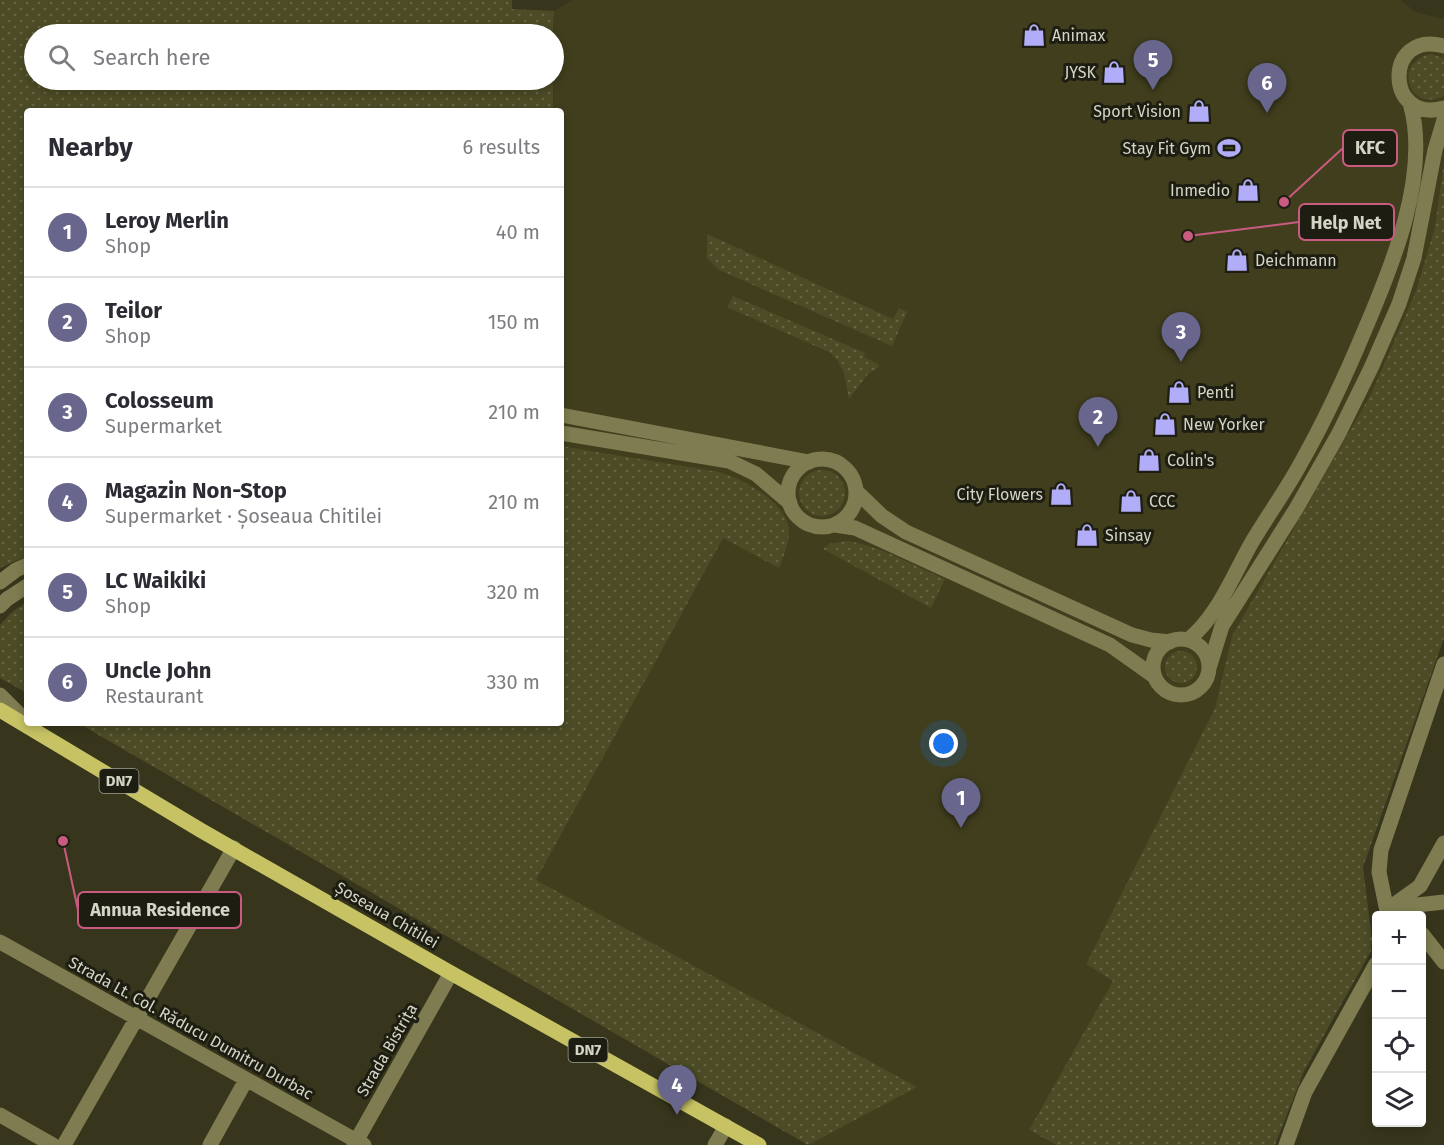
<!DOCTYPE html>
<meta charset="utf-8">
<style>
:root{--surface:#fff;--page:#f7f7f7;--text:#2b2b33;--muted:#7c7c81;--line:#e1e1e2;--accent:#68668c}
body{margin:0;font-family:"Fira Sans",sans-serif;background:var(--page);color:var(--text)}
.controls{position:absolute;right:18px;bottom:18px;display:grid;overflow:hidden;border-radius:6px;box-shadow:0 3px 9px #0003}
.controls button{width:54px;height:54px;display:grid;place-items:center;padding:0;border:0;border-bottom:2px solid var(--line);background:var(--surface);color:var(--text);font:30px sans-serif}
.you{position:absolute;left:944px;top:744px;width:21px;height:21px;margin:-15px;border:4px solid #fff;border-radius:50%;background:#1a73e8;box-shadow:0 0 0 9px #1a73e833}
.badge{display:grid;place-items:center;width:39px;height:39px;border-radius:50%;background:var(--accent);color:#fff;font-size:20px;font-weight:700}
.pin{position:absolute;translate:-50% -50px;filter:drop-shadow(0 2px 3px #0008)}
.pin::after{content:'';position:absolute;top:32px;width:21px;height:18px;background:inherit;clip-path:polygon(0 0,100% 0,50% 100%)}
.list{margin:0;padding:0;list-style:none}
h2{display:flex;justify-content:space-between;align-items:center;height:78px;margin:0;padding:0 24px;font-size:26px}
h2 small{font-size:20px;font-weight:400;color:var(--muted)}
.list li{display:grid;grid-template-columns:39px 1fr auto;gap:18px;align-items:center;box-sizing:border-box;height:90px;padding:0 24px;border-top:2px solid var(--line)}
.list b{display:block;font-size:22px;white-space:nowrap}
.list p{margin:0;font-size:20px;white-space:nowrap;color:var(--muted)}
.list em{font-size:20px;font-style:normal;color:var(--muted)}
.icon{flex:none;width:33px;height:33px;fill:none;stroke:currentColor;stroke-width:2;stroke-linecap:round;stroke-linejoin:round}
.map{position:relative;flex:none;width:1444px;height:1145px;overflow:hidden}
.search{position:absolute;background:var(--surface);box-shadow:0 3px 9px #0003;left:24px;top:24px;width:540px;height:66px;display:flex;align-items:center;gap:15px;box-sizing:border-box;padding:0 21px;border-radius:33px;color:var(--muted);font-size:22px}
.panel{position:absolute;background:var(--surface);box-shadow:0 3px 9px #0003;left:24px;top:108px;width:540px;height:618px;border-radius:6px}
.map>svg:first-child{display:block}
</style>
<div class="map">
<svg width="1444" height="1145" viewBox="0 0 1444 1145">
<defs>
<pattern id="grass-dots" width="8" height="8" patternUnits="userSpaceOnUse" patternTransform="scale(1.5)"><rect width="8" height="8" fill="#4c4b26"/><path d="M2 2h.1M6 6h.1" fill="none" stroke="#656444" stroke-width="1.8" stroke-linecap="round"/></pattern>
</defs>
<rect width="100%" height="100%" fill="#37361c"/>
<path fill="#403e1d" d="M572,0H1400L1416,12L1444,19V161L1435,227L1416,291L1371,394L1232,636L1215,708L1086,964L1113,981L1029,1130L1023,1127L1055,1145H809L78,723H561V111H553L554,11Z"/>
<path fill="url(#grass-dots)" d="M0,0H512V9L554,11L553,34H34V80H553V111H27V556L0,568Z
M1431,54L1444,58V96C1409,113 1392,62 1431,54Z
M1444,161V638L1363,867L1372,940L1371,951L1304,1071L1275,1145H1056L1029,1130L1113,981L1086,964L1215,708L1232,636L1371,394L1416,291L1435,227Z
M707,234L893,319L899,308L907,312L892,346L719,270L707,258Z
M733,296L865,353L864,357L878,364L879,367L868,374L849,399L844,373L837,359L829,352L727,307Z
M561,446L719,472C743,479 787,502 789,531C789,544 783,557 779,568L723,538L536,880L917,1087L808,1145L78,723H561Z
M799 493a23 23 0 1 1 46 0a23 23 0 1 1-46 0Z
M847,541C881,546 914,566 945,579L931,608L823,549L829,544Z
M27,601V693L0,678V625L11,613Z
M1165 667a16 16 0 1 1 32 0a16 16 0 1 1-32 0Z"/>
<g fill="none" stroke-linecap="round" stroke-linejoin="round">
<path stroke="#7e7c50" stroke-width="15" d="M1444,46C1383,29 1385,125 1444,108
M561,415L809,462
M561,433L729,461L756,474L790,503
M788 493a34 34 0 1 1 68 0a34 34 0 1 1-68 0Z
M856,491L882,516L906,532L1132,635L1151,640L1170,642
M835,525L855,528L1110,645L1155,677
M0,582L16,570L27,565
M0,606L7,599L27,586
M1153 667a28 28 0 1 1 56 0a28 28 0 1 1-56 0Z
M1188,640C1218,616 1233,575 1252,542C1268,515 1287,489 1302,461C1325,420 1345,377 1363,334C1391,269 1431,174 1410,103
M1209,668L1222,626L1296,509L1338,435L1371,368L1399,304L1414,258L1435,150L1444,120
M0,695L27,722
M1391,908L1444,902
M1388,909L1420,886L1444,843
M1388,916L1379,872L1381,850L1444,664
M1422,934L1444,962
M0,942L364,1145
M0,1115L53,1145
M64,1145L234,848
M210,1145L246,1080
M354,1145L451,973
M715,1145L726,1126
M1286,1145L1305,1092L1376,964"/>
<path stroke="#c7c364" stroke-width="15" d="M0,710L202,831L451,973L759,1145"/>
</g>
<defs>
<g id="shop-bare" transform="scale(1.8)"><path d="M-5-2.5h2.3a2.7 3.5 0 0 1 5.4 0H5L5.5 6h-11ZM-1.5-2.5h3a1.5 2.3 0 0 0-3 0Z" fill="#b2adf9" stroke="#1d1d12" stroke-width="2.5" paint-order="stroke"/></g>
<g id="stadium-bare" transform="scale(1.8)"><path d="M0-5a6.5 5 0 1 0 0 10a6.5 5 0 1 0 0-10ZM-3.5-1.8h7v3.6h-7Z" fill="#b2adf9" stroke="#1d1d12" stroke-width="2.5" paint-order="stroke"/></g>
</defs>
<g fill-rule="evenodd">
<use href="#shop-bare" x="1034" y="35"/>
<use href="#shop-bare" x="1114" y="72"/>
<use href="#shop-bare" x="1199" y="111"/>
<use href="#stadium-bare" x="1229" y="148"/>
<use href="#shop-bare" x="1248" y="190"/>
<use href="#shop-bare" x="1237" y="260"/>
<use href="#shop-bare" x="1179" y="392"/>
<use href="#shop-bare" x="1165" y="424"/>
<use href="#shop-bare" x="1149" y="460"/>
<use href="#shop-bare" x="1061" y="494"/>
<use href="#shop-bare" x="1131" y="501"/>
<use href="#shop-bare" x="1087" y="535"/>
</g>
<g text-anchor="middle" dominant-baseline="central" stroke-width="6" stroke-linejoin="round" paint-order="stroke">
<g fill="#1d1d12" stroke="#9e9e90" stroke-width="1.5">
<rect x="99.5" y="769" width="39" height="24" rx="4.5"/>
<rect x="568.5" y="1038" width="39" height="24" rx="4.5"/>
</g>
<g font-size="15" font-weight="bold" fill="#d5d5c6">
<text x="119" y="781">DN7</text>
<text x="588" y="1050">DN7</text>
</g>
<g font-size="16" fill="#d5d5c6" stroke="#1d1d12" text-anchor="start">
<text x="1052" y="35">Animax</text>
<text x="1096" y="72" text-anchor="end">JYSK</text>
<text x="1181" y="111" text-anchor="end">Sport Vision</text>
<text x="1211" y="148" text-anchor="end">Stay Fit Gym</text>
<text x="1230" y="190" text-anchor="end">Inmedio</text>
<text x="1255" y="260">Deichmann</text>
<text x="1197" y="392">Penti</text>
<text x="1183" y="424">New Yorker</text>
<text x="1167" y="460">Colin's</text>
<text x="1043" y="494" text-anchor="end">City Flowers</text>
<text x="1149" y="501">CCC</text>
<text x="1105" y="535">Sinsay</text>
</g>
<g font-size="16" fill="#d5d5c6" stroke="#1d1d12">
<text transform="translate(387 915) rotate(30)">Șoseaua Chitilei</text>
<text transform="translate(191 1028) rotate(29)">Strada Lt. Col. Răducu Dumitru Durbac</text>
<text transform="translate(387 1050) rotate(-60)">Strada Bistrița</text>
</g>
</g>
<path fill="none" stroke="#c95a80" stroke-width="2" d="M1284 202L1343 148M1188 236L1299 222M63 841L78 910"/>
<g fill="#c95a80" stroke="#1d1d12" stroke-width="2">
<circle cx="1284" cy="202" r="6"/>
<circle cx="1188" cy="236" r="6"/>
<circle cx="63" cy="841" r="6"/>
</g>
<g fill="#1d1d12" stroke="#c95a80" stroke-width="2">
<rect x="1343" y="130" width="54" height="36" rx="6"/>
<rect x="1299" y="204" width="95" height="36" rx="6"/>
<rect x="78" y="892" width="163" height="36" rx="6"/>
</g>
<g font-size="18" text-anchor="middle" font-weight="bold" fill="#d5d5c6">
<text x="1370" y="154">KFC</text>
<text x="1346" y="229">Help Net</text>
<text x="160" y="916">Annua Residence</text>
</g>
</svg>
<div class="controls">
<button>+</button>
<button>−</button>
<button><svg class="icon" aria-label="locate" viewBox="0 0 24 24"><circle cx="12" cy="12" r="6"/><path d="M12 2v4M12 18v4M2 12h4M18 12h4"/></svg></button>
<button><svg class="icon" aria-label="layers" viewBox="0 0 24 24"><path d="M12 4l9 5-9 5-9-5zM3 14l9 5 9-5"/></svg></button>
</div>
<div class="you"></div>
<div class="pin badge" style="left:961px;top:828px">1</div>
<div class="pin badge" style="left:1098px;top:447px">2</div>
<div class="pin badge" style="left:1181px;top:362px">3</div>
<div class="pin badge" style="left:677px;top:1115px">4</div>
<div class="pin badge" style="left:1153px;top:90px">5</div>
<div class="pin badge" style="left:1267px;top:113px">6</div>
<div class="search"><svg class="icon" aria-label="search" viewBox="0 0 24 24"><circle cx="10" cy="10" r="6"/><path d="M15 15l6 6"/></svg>Search here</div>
<section class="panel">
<h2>Nearby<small>6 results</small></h2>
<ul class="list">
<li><span class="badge">1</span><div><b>Leroy Merlin</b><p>Shop</p></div><em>40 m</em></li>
<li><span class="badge">2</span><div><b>Teilor</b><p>Shop</p></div><em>150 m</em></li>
<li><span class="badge">3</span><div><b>Colosseum</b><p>Supermarket</p></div><em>210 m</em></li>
<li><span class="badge">4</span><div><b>Magazin Non-Stop</b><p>Supermarket · Șoseaua Chitilei</p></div><em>210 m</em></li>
<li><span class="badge">5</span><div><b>LC Waikiki</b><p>Shop</p></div><em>320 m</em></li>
<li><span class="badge">6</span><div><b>Uncle John</b><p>Restaurant</p></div><em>330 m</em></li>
</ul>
</section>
</div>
